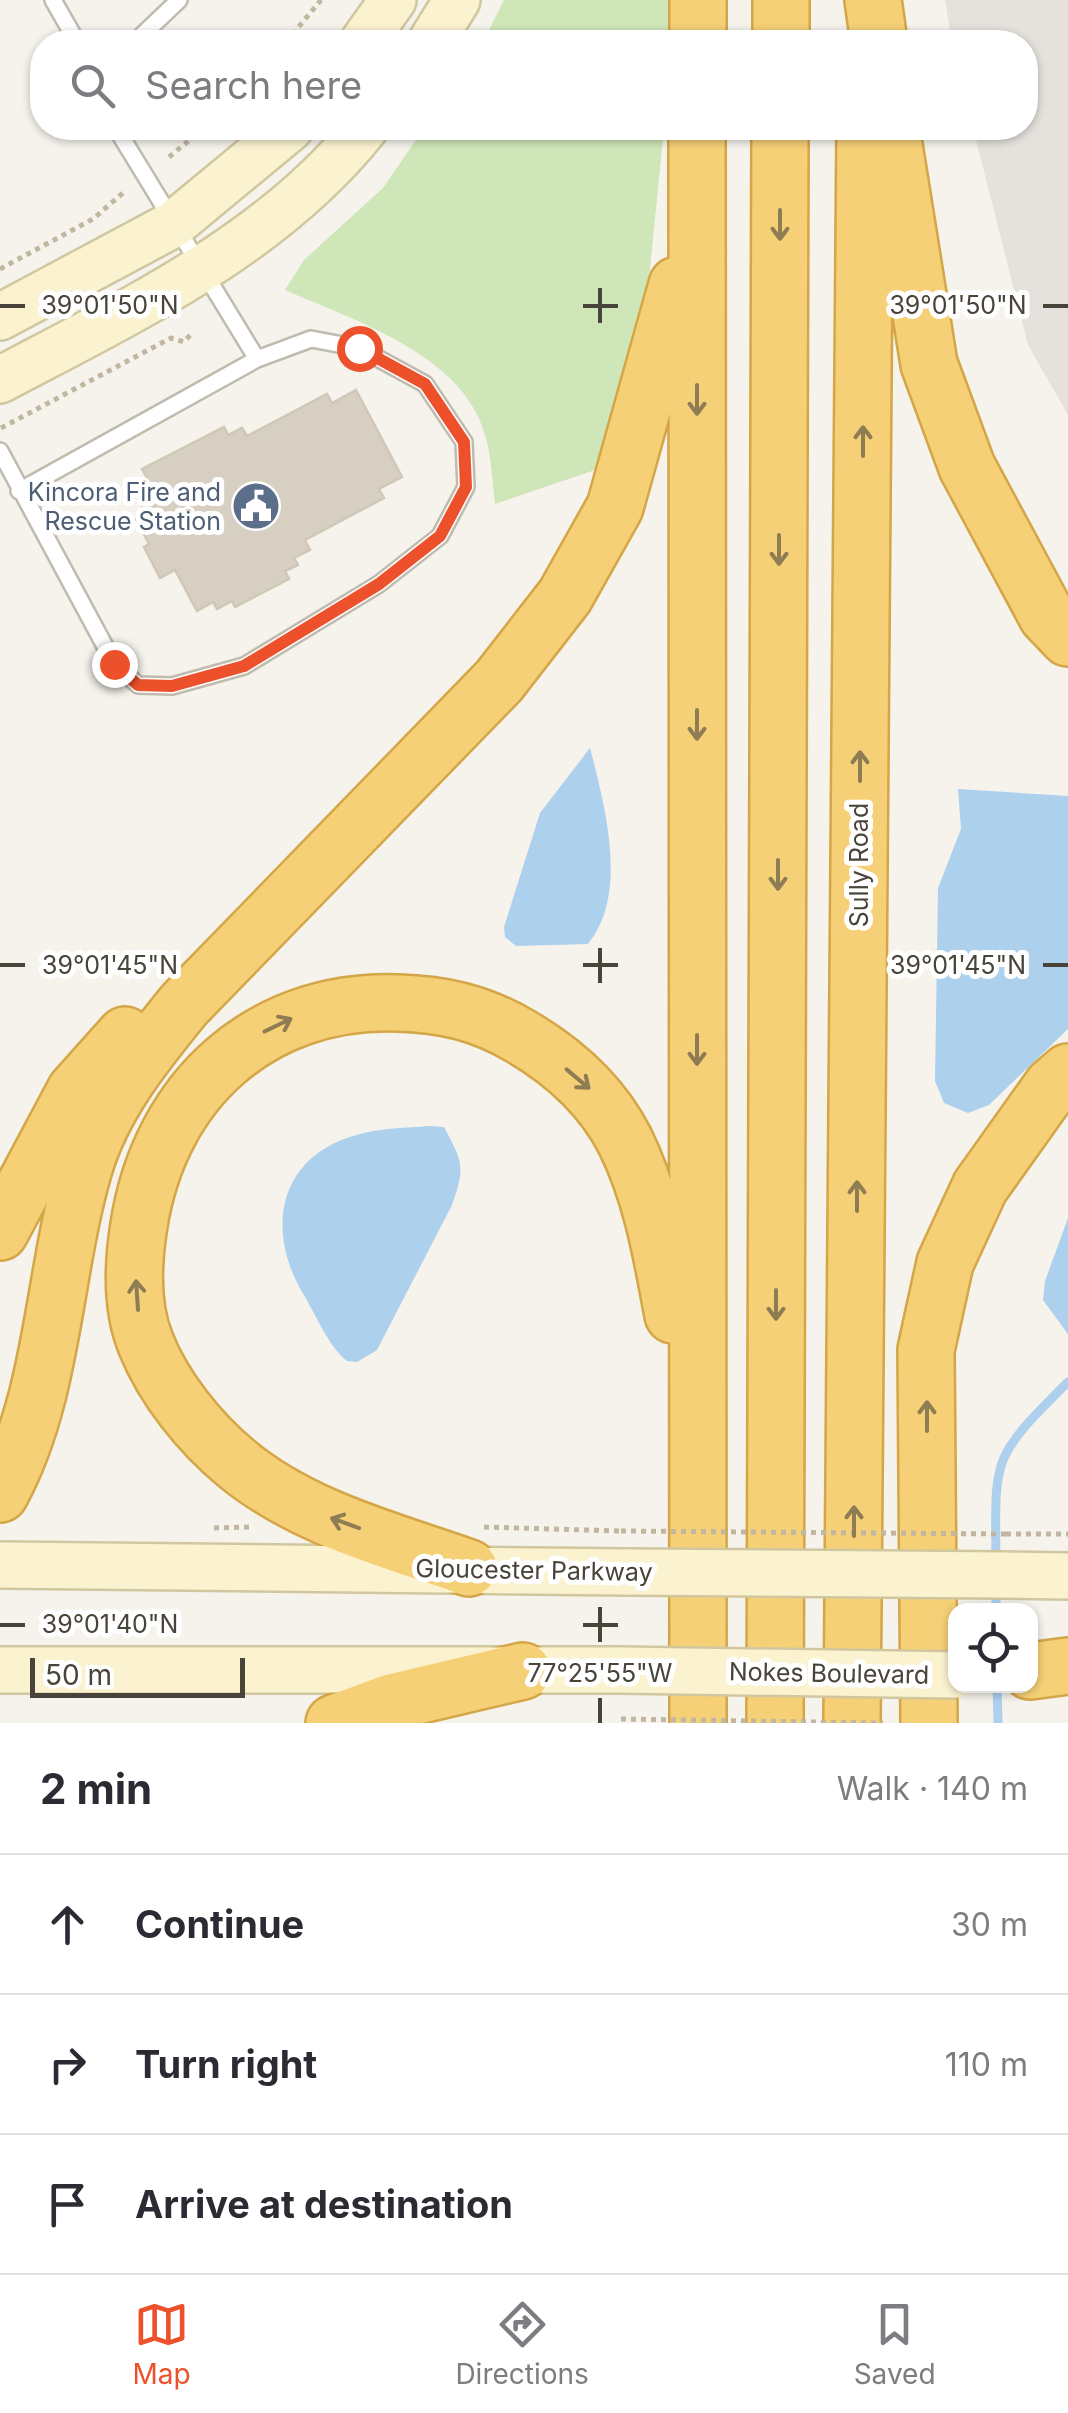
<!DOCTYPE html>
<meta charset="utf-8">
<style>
:root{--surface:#fff;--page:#f2f2f3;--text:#2b2b33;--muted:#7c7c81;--line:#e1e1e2;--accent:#ec512c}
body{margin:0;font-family:Inter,sans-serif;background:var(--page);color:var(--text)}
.controls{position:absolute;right:30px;bottom:30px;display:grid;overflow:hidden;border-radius:20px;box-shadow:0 2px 8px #0004}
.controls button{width:90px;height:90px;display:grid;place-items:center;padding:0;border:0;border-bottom:2px solid var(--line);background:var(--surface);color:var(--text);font:50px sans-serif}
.scale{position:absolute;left:30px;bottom:25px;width:215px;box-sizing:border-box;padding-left:10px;border:5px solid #49443a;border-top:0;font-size:28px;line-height:35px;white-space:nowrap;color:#49443a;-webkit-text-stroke:8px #fff;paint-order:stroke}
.stop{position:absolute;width:30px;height:30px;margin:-22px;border:8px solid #ec512c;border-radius:50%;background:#fff}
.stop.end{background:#ec512c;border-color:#fff;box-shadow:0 2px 10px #0008}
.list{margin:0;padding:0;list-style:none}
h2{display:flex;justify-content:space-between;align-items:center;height:130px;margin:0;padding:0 40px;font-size:42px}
h2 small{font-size:32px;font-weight:400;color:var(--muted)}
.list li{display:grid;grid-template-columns:65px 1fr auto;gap:30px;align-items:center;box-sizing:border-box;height:140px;padding:0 40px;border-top:2px solid var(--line)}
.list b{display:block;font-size:38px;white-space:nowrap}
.list em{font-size:32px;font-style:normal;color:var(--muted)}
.icon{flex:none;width:55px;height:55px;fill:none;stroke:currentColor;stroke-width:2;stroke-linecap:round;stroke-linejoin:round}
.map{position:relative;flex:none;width:1068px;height:1723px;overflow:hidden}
.search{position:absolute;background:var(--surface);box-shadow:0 2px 8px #0004;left:30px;right:30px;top:30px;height:110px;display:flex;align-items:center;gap:25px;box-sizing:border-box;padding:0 35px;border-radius:40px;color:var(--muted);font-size:38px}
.sheet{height:550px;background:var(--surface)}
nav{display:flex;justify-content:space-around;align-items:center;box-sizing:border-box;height:140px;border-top:2px solid var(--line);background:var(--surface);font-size:28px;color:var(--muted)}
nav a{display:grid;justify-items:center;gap:5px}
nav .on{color:var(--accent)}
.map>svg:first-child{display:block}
</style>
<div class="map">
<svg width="1068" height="1723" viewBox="0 0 1068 1723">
<rect width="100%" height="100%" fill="#f5f3ec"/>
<path fill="#e5e2dd" d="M945,0H1068V415L1028,345L973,128H1026V42H952Z"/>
<path fill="#cfe6b8" d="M504,0H669L668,42H483Z
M424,128H664L643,339L604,467L495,504C492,482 492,457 485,435C463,354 353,320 285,290L304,260L383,188Z"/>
<path fill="#add0ed" d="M590,748C605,806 629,894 588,944L516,946L505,937L504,927L540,813Z
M958,789L1068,796V1029L989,1105L968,1113L944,1103L935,1081L938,888L961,829Z
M429,1126L444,1127C462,1161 466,1166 452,1205L377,1350L357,1362L347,1361C329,1347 317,1317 305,1297C264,1231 277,1155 360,1134C382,1128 406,1128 429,1126Z
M1068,1218V1334L1043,1300L1045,1281Z"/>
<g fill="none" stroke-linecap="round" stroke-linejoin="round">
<path stroke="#add0ed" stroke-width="9" d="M996,1563C995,1455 991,1459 1068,1382
M996,1588V1610
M997,1686L998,1723"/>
</g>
<path fill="#d6cfc2" stroke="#d0c7b6" stroke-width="2.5" d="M356,390L402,477L379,489L384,498L305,540L310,550L294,558L298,565L285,571L289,579L235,607L232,601L217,609L213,602L197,611L175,570L160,578L144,547L149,544L136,519L146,513L132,486L147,478L142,469L224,427L228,435L242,428L247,436L327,394L332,403Z"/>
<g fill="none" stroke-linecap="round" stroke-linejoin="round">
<g stroke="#c0bbaf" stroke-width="20">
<path id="service" d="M53,0L77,42
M135,42L179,0
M116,128L257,359
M0,451L114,663L138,685L172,686L244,666L379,584L440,536L466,487L464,442L425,384L359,348L311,339L257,359L19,491"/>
</g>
<g stroke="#d1c79f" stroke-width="50">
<path id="secondary" d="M363,42L393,0
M431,42L457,0
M0,317L174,224L290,128
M0,380C130,311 272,245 365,128
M0,1565L627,1572
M1004,1575L1068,1576
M0,1670H621"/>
</g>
<g stroke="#d4a647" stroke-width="60">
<path id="motorway" d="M873,0L879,42
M698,42V0
M781,42V0
M697,128L698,1723
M893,139L929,364L967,467L1047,616L1068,638
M0,1232L75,1091L125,1035
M0,1494C54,1396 53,1273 84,1168C102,1106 144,1054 184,1005L499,681L565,596L615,507L677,285
M469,1568C390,1540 302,1518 236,1463C200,1433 164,1389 146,1344C131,1308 133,1262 139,1225C160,1090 261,998 398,1003C443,1004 481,1013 520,1036C563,1061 602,1096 625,1141C652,1195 662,1256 673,1315
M1030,1671L1068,1666
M334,1723L391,1702L523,1671
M775,1723L780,128
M852,1723L865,128
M929,1723L926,1350L945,1263L980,1187L1052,1086L1068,1072"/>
</g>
<path stroke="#c1b7a1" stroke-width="5" stroke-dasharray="5 5" stroke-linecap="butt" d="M286,42L321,0
M169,157L204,128
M0,269L93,219L124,192
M1,428L171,338L184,342L192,333
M484,1527L621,1531
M214,1528L253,1527
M1006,1534H1068"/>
<use href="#service" stroke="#fff" stroke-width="15"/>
<use href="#secondary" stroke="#fbf3d0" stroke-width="45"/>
<use href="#motorway" stroke="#f5d077" stroke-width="55"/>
<g stroke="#d1c79f" stroke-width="50" stroke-linecap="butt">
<path id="secondary-bridge" d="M627,1572L1004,1575
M621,1670L956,1675"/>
</g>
<path stroke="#c1b7a1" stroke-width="5" stroke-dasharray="5 5" stroke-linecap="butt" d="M621,1531L1006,1534
M621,1719L883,1723"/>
<use href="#secondary-bridge" stroke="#fbf3d0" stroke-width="45"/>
</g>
<defs><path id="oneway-shaft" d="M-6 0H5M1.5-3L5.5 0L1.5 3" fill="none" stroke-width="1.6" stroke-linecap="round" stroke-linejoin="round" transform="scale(2.5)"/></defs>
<g stroke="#8e7c52">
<use href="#oneway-shaft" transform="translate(780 225) rotate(90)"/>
<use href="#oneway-shaft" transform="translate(697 400) rotate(90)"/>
<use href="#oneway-shaft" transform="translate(863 441) rotate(-90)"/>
<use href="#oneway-shaft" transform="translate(779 550) rotate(90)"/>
<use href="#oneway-shaft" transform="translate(697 725) rotate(90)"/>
<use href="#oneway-shaft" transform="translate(860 766) rotate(-90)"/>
<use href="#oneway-shaft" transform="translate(778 875) rotate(90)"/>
<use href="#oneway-shaft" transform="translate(278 1025) rotate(-26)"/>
<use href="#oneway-shaft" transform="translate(697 1050) rotate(90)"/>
<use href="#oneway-shaft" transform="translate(578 1079) rotate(40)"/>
<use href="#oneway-shaft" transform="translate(857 1196) rotate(-90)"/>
<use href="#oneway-shaft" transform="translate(137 1295) rotate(-94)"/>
<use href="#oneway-shaft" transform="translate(776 1305) rotate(90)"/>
<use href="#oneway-shaft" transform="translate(927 1416) rotate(-90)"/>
<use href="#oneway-shaft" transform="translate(854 1521) rotate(-90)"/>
<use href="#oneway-shaft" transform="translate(345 1523) rotate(-160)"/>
</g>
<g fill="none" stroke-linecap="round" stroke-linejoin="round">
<path stroke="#ec512c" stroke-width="12" d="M114,664L138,685L172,686L244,666L379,584L440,536L466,487L464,442L425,384L359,348"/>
</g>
<path fill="none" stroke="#49443a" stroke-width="4" d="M600,288V323M0,306H25M583,306H618M1043,306H1068M600,948V983M0,965H25M583,965H618M1043,965H1068M600,1607V1642M0,1625H25M583,1625H618M600,1698V1723"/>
<defs>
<g id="civic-disc" transform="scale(2.5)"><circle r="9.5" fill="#5c6f8a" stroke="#fff"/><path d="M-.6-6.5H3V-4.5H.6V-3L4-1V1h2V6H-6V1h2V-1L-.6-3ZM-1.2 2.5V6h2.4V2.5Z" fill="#fff"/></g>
</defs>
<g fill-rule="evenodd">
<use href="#civic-disc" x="256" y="506"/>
</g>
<g text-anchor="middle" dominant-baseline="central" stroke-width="10" stroke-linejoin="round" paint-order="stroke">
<g font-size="25" fill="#4e5e75" stroke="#fff" text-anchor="end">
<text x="221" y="492">Kincora Fire and<tspan x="221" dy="29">Rescue Station</tspan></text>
</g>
<g font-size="25" fill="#49443a" stroke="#fff">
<text transform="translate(859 865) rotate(-90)">Sully Road</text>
<text transform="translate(534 1570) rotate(1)">Gloucester Parkway</text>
<text transform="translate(829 1673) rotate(1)">Nokes Boulevard</text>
</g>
</g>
<g font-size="25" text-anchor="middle" fill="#49443a" stroke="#fff" stroke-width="10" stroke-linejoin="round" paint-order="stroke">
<text x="110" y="314">39°01'50"N</text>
<text x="958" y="314">39°01'50"N</text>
<text x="110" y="974">39°01'45"N</text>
<text x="958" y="974">39°01'45"N</text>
<text x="110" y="1633">39°01'40"N</text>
<text x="600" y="1682">77°25'55"W</text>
</g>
</svg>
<div class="controls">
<button><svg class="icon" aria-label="locate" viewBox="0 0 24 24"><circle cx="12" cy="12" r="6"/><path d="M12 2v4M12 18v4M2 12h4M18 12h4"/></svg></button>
</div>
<div class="scale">50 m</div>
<div class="stop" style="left:359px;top:348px"></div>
<div class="stop end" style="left:114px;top:664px"></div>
<div class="search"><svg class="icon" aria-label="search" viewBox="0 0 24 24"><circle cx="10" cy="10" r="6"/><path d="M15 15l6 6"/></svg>Search here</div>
</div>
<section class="sheet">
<h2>2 min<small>Walk · 140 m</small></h2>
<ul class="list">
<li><svg class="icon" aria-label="ahead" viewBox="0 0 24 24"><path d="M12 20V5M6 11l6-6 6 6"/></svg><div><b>Continue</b></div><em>30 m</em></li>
<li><svg class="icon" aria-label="right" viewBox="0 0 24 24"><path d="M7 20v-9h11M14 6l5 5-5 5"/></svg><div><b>Turn right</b></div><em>110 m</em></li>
<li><svg class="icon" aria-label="arrive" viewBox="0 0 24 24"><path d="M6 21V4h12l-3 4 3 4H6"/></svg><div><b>Arrive at destination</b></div></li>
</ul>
</section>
<nav>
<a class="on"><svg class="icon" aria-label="map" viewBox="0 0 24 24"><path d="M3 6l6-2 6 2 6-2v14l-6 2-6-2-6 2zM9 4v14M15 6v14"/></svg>Map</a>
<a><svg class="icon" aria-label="directions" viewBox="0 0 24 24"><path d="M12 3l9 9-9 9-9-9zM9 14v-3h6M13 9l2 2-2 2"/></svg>Directions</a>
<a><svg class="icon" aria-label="saved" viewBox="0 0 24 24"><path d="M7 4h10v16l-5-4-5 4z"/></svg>Saved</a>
</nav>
